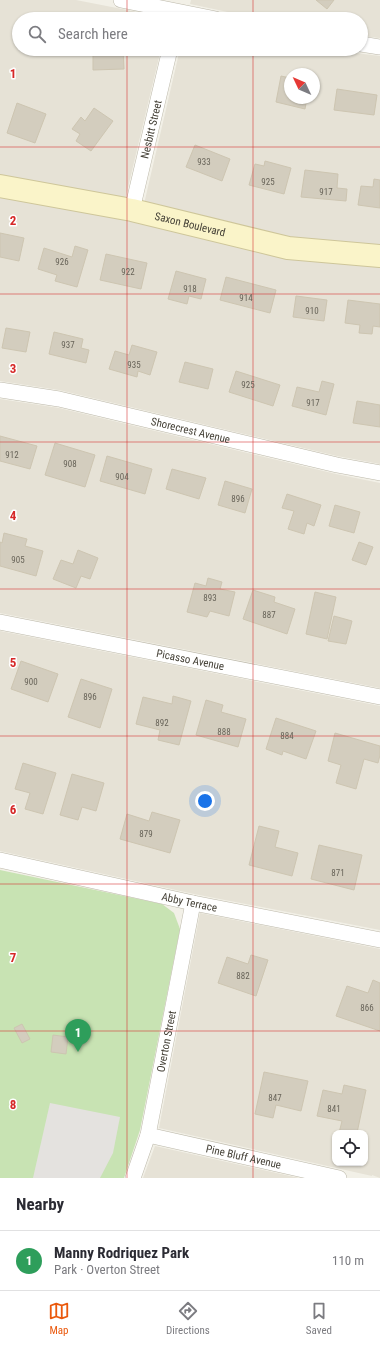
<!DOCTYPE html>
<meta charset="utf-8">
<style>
:root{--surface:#fff;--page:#f7f7f7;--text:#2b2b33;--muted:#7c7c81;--line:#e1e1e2;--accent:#ea580c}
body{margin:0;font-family:"Roboto Condensed",sans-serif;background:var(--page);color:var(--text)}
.controls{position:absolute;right:12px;bottom:12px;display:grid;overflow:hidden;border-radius:8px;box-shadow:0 1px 3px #0004}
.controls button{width:36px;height:36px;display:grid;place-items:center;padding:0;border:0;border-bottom:1px solid var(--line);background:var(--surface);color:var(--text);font:20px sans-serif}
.compass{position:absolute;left:284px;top:68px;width:36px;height:36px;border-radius:50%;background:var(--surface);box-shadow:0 1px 3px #0004;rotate:314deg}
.you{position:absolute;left:205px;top:801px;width:14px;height:14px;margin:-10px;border:3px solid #fff;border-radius:50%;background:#1a73e8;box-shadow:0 0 0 6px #1a73e833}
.badge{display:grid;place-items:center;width:26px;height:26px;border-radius:50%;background:var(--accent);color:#fff;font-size:13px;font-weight:700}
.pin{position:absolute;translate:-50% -33px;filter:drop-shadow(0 1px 2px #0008)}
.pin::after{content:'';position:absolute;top:21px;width:14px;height:12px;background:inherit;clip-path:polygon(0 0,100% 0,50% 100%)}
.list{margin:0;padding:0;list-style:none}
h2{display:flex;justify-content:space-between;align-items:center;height:52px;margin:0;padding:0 16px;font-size:17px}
h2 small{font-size:13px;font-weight:400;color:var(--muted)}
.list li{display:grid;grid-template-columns:26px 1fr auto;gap:12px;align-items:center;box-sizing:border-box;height:60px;padding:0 16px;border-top:1px solid var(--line)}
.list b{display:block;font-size:15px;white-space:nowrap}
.list p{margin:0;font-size:13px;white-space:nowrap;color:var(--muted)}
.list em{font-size:13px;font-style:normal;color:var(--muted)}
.icon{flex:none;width:22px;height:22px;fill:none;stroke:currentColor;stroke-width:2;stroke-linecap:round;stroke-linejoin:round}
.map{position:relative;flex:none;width:380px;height:1178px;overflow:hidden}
.search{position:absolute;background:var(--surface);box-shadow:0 1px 3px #0004;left:12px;right:12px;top:12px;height:44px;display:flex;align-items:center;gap:10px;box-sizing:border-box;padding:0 14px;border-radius:22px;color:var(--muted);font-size:15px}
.sheet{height:112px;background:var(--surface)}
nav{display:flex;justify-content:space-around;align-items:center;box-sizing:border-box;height:56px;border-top:1px solid var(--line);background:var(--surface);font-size:11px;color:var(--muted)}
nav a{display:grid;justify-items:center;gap:2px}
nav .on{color:var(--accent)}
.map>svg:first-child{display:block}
</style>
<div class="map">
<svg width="380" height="1178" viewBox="0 0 380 1178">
<rect width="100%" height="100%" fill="#f2f0e7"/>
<path fill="#e6e2d6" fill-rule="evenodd" d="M0,0H76L168,18L19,19V49H161L125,200L0,177Z
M191,0H380V38L361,36V19H261L190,4Z
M180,49H322L380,56V247L289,239L144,204ZM290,74H314V98H290Z
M0,195L380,265V464L337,456L59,390L0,381Z
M0,399L59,408L336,474L380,483V688L0,613Z
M0,631L380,706V930L194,894L0,851Z
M200,913L380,949V1178L372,1175V1176L159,1128ZM335,1133H365V1163H335Z
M155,1146L299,1178H143Z"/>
<path fill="#c8e3b3" d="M0,870L162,904L174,913L180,929L140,1130L124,1178H0Z"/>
<path fill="#e4e2df" d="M50,1103L120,1117L113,1153L100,1178H33Z"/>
<path fill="#d3cdbe" stroke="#cdc5b1" d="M316,0H334L327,9Z
M93,49H123L124,69L93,70Z
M281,76L290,78V98H307L305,109L276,102Z
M337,89L377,95L374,115L334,110Z
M17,103L46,114L35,143L7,133Z
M94,108L113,121L91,151L76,141L80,134L72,129L81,117L85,121Z
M195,145L230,159L222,181L186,167Z
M265,161L291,168L284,194L249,185L255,164L264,166Z
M305,170L338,174L337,188L347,189L346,201L301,197Z
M374,179L380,180V208L358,205L361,186L373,187Z
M0,233L24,238L19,261L0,257Z
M75,246L88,250L77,287L55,281L57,275L38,269L44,248L72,257Z
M106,254L147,263L141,289L100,280Z
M176,271L206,279L201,299L189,296L187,304L168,299Z
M226,277L276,290L270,313L220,300Z
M296,296L327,300L324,321L293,317Z
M348,300L380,304V327L373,326L372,334L359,333L360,325L345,323Z
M6,328L30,332L26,352L2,348Z
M54,332L83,339L81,348L89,350L86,363L49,354Z
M132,345L157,352L150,375L138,371L137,377L109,369L115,351L129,355Z
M185,362L213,369L208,389L179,382Z
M236,371L280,385L273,406L229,392Z
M322,381L334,384L326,415L292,406L297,387L319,392Z
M357,401L380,405V427L353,423Z
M0,436L37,446L30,469L0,461Z
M55,443L95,455L85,487L45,475Z
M107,456L152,469L145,494L100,481Z
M172,469L206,478L199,499L166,489Z
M225,481L252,489L245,513L218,505Z
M287,494L321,505L314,526L307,523L304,534L288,529L294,511L282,508Z
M335,505L360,512L354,533L329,526Z
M4,533L27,539L25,546L43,551L36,576L0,566V542L2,543Z
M359,542L373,547L366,565L352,560Z
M78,550L98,558L90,579L81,576L76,588L53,579L61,560L73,564Z
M208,578L222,582L220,589L235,592L229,616L210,611L207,617L187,612L195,583L206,586Z
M253,590L275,597L274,602L295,609L287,634L243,619Z
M315,592L336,597L327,639L306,634Z
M334,616L352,621L346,644L328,641Z
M21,661L58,674L48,702L11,689Z
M81,679L112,689L100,728L68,717Z
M173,696L191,701L179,745L158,740L160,730L136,724L143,697L172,704Z
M206,700L223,705L221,712L246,719L238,747L196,735Z
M276,718L316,731L306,759L283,751L282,755L266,749Z
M335,733L380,746V755L378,763L364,759L356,789L336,783L341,765L328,761Z
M23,763L56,773L43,814L25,809L30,793L15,789Z
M72,774L104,783L96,811L82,807L78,820L60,815Z
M152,812L180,820L170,853L120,839L127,814L149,821Z
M259,826L279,831L275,847L298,853L292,876L249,865Z
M319,845L362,855L354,890L311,879Z
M251,955L268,960L256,996L218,983L227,957L248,964Z
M373,980L380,983V1031L336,1016L347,986L368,993Z
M22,1024L30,1039L22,1043L14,1028Z
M53,1035L68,1037L66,1054L51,1052Z
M264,1072L308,1081L301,1111L276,1105L273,1118L255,1114Z
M344,1085L366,1090L357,1133H339L342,1121L317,1116L323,1090L342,1094Z"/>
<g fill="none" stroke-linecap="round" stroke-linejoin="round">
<g stroke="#bdb9ab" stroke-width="16">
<g id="street">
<path d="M121,0L216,19"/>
<path d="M361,44L380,47"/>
<path id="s1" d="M132,210L170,49"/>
<path id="s2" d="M0,390L59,399L337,465L380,473"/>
<path id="s3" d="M0,622L380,697"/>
<path id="s4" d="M0,860L193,903L380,940"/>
<path id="s5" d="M148,1135L339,1178"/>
<path id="s6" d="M133,1178L148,1135L193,903"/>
</g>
</g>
<g stroke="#cec69a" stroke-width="24">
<g id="secondary">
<path id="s7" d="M0,186L132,210L288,248L380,256"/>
</g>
</g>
<use href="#street" stroke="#fff" stroke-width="15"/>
<use href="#secondary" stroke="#faf4c9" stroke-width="22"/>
</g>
<path fill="none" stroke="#d62828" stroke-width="1" stroke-opacity="0.55" d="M127,0V19M253,0V19M127,49V1178M253,49V1178M0,147H380M0,294H380M0,442H380M0,589H380M0,736H380M0,884H380M0,1031H380"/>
<g text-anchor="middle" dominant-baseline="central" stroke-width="3" stroke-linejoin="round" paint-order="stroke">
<g font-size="9" fill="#686459">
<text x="204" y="162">933</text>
<text x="268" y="182">925</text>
<text x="326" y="192">917</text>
<text x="62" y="262">926</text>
<text x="128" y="272">922</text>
<text x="190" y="289">918</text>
<text x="246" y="298">914</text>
<text x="312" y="311">910</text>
<text x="68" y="345">937</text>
<text x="134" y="365">935</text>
<text x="248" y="385">925</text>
<text x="313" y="403">917</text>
<text x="12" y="455">912</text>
<text x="70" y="464">908</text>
<text x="122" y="477">904</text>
<text x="238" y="499">896</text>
<text x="18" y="560">905</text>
<text x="210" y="598">893</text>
<text x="269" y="615">887</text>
<text x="31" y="682">900</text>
<text x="90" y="697">896</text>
<text x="162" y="723">892</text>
<text x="224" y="732">888</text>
<text x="287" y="736">884</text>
<text x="146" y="834">879</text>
<text x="338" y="873">871</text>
<text x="243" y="976">882</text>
<text x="367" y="1008">866</text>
<text x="275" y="1098">847</text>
<text x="334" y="1109">841</text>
</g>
<g font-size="11" fill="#454137" stroke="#fff">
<text stroke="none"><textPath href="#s1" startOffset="83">Nesbitt Street</textPath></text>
<text stroke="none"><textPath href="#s7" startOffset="194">Saxon Boulevard</textPath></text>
<text stroke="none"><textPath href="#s2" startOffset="195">Shorecrest Avenue</textPath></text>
<text stroke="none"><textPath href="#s3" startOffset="194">Picasso Avenue</textPath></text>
<text stroke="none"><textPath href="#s4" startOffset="194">Abby Terrace</textPath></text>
<text stroke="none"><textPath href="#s6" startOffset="141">Overton Street</textPath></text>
<text stroke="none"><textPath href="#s5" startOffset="98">Pine Bluff Avenue</textPath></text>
</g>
</g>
<g font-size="13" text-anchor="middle" font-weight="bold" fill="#d62828" stroke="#fff" stroke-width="3" stroke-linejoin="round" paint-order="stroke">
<text x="13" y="78">1</text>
<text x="13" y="225">2</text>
<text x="13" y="373">3</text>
<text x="13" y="520">4</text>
<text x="13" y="667">5</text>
<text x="13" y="814">6</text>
<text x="13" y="962">7</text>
<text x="13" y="1109">8</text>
</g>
</svg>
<div class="controls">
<button><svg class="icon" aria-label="locate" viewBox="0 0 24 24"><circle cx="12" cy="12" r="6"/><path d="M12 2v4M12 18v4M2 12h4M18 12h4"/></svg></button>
</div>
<svg class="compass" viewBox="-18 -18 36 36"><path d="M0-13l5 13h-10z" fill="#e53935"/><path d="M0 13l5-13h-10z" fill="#7c7c81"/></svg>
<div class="you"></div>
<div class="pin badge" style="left:78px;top:1052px;background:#2e9e5b">1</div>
<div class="search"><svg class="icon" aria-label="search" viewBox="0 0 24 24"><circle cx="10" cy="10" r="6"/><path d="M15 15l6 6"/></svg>Search here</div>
</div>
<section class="sheet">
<h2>Nearby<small></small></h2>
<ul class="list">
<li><span class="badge" style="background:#2e9e5b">1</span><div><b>Manny Rodriquez Park</b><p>Park · Overton Street</p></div><em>110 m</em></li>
</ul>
</section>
<nav>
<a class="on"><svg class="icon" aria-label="map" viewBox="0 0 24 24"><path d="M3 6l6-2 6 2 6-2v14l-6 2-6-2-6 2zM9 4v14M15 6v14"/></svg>Map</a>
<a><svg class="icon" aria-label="directions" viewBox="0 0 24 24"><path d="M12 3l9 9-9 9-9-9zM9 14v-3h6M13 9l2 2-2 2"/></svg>Directions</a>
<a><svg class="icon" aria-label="saved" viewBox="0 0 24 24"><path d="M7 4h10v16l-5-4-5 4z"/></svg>Saved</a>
</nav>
